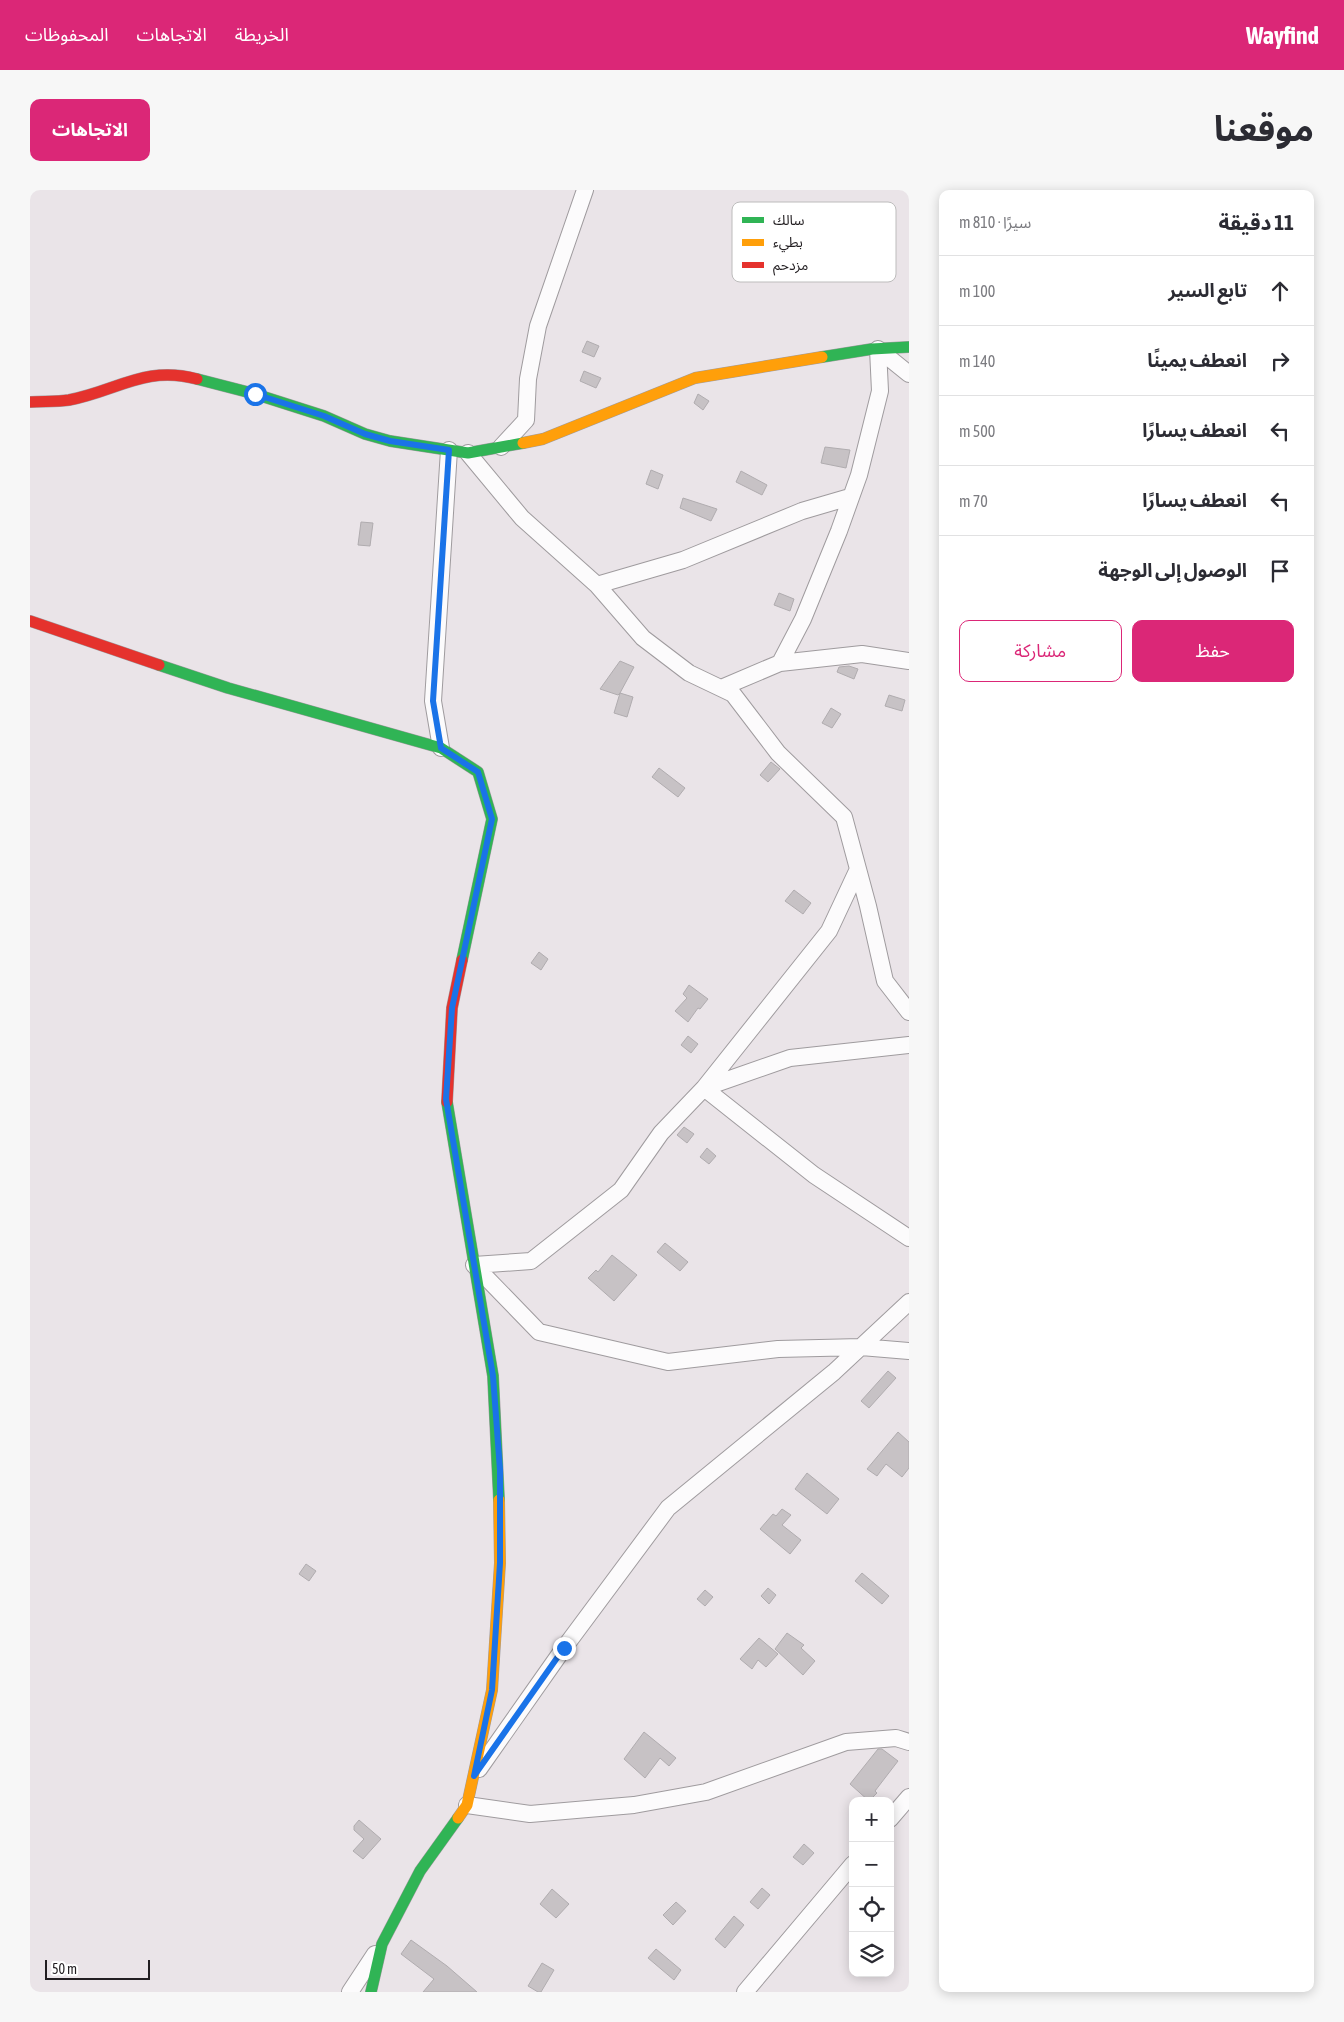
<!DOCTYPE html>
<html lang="ar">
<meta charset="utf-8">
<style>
:root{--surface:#fff;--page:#f7f7f7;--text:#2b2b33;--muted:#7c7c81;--line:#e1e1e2;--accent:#db2777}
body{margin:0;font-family:"Asap Condensed","Noto Sans Arabic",sans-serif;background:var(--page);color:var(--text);direction:rtl}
.controls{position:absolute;right:15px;bottom:15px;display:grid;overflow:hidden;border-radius:10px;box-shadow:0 2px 12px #0003}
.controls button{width:45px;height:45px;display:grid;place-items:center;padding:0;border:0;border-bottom:1px solid var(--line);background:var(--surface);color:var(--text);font:25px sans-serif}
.scale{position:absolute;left:15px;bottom:12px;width:105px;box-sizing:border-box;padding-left:5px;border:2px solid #221e21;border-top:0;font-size:14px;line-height:18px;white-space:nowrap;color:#221e21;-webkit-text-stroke:4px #fff;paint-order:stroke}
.stop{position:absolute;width:15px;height:15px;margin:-11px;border:4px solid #1a73e8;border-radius:50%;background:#fff}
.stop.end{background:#1a73e8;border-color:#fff;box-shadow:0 1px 5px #0008}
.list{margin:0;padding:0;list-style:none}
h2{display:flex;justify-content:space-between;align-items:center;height:65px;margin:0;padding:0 20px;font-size:21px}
h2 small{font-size:16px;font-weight:400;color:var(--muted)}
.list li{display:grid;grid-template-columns:32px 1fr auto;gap:15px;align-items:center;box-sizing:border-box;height:70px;padding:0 20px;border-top:1px solid var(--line)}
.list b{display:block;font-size:19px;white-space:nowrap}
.list em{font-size:16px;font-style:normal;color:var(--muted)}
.actions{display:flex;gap:10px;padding:15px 20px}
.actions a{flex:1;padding:11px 0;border:1px solid var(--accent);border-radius:10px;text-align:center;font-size:18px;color:var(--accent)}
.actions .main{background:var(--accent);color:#fff}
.icon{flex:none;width:28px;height:28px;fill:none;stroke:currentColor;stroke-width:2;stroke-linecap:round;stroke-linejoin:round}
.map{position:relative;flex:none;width:879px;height:1802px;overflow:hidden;direction:ltr;border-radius:10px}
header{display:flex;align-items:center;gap:30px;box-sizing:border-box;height:70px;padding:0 25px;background:var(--accent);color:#fff}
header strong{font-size:24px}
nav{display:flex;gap:28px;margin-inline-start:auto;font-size:18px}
.intro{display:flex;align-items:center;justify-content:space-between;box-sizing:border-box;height:120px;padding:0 30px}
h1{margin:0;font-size:35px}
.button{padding:12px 22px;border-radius:10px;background:var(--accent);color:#fff;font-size:18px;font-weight:700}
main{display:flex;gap:30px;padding:0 30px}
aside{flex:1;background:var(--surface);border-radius:10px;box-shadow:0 2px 12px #0003}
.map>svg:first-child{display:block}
</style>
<header>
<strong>Wayfind</strong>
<nav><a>الخريطة</a><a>الاتجاهات</a><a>المحفوظات</a></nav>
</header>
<div class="intro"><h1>موقعنا</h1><a class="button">الاتجاهات</a></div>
<main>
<aside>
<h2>11 دقيقة<small>سيرًا · 810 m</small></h2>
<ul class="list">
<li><svg class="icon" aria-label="ahead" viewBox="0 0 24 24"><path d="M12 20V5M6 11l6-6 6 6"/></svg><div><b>تابع السير</b></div><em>100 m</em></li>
<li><svg class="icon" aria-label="right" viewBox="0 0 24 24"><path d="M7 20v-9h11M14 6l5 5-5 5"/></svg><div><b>انعطف يمينًا</b></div><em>140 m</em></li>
<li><svg class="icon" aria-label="left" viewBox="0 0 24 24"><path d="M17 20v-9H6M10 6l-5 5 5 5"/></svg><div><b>انعطف يسارًا</b></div><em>500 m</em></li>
<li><svg class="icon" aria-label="left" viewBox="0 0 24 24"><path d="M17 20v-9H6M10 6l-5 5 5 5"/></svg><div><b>انعطف يسارًا</b></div><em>70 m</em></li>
<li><svg class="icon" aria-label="arrive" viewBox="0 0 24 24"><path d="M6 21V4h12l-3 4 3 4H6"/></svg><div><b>الوصول إلى الوجهة</b></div></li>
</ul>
<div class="actions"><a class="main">حفظ</a><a>مشاركة</a></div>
</aside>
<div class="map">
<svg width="879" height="1802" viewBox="0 0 879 1802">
<rect width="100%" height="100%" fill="#eae4e8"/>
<path fill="#c7c2c5" stroke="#b0acaf" d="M557,151L569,156L564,167L552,162Z
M554,181L571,188L566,198L550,191Z
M668,204L679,211L673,220L664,213Z
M795,257L820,260L816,278L791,273Z
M621,280L633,285L628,299L616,294Z
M711,281L737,295L732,305L706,292Z
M653,308L687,319L681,331L650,318Z
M331,332L343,333L340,356L328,355Z
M749,403L764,409L760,421L744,415Z
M590,471L604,477L590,503L603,507L597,527L584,523L590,503L588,505L570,499Z
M819,476L828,479L824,489L807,482L809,477Z
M859,505L875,510L872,521L855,516Z
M801,518L811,524L802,538L792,533Z
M741,572L750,579L738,592L730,585Z
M629,578L655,598L648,607L622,587Z
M764,700L781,713L773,724L755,711Z
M509,762L518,769L511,780L501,773Z
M659,795L678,809L670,819L668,818L658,832L645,821L657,808L653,804Z
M658,846L668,854L661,863L651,855Z
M654,937L664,944L657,953L647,945Z
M677,958L686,966L679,974L670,967Z
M635,1053L658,1072L650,1081L627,1062Z
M582,1065L607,1085L584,1111L558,1088L566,1080L568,1082Z
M858,1181L866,1188L839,1218L831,1211Z
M868,1242L879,1252V1278L872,1287L856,1274L847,1286L837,1279Z
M777,1283L809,1309L797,1324L765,1299Z
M752,1319L761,1325L752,1335L771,1350L760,1364L730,1339L743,1324L746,1326Z
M276,1374L286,1381L279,1391L269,1384Z
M832,1383L859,1406L852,1414L825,1391Z
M738,1398L746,1405L739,1414L731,1406Z
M675,1400L683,1407L675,1416L667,1409Z
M757,1443L774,1455L771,1458L785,1471L773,1485L745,1459Z
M729,1448L748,1464L736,1477L728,1470L722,1479L710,1469Z
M614,1542L646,1568L639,1576L630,1568L615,1588L594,1569Z
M848,1559H852L868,1571L845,1601L847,1603L839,1611L820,1594Z
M329,1630L351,1649L333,1669L323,1661L334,1649L324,1640V1636Z
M774,1654L784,1663L773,1675L763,1667Z
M732,1698L740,1705L728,1719L720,1712Z
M522,1699L539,1714L526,1728L510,1714Z
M646,1712L656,1721L643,1735L633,1725Z
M704,1726L714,1735L695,1758L685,1749Z
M381,1750L417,1776L447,1802H393L404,1789L371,1764Z
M626,1759L651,1780L644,1790L618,1768Z
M512,1773L524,1780L511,1802H508L498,1796Z"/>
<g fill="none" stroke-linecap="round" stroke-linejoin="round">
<g stroke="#9f9b9e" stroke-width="18">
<path id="street" d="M471,257L496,230L498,189L508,136L555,0
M438,263L492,328L567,395L613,448L659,483L703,504L748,563L814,627L838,716L855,791L879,822
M567,395L653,370L772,321L820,307
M750,473L832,464L879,471
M691,498L750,473L773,429L809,341L829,285L850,201L848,159L879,184
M411,558L403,511L419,260
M828,679L799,741L674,898L760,868L879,855
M444,1075L501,1071L591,1000L631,943L674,898L784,985L879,1048
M444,1075L509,1142L638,1172L748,1159L831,1157L879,1161
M449,1579L534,1458L638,1318L804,1182L879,1112
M437,1615L500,1624L604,1615L676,1602L816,1552L866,1548L879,1552
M860,1629L879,1607
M320,1802L345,1764
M715,1802L823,1674"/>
</g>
<g stroke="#9f9b9e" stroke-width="12">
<path id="fast" d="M792,167L842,159L879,157
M167,189L225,204L294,226L335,244L360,251L438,263L493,253
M129,475L198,498L411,558L448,582L462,629L432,770
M417,912L463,1186L469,1310
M341,1802L352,1754L390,1681L428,1628"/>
</g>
<g stroke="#9f9b9e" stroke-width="12">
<path id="slow" d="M493,253L513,249L665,188L792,167
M428,1628L437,1615L462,1500L470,1373L469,1310"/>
</g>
<g stroke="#9f9b9e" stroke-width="12">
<path id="jam" d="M0,212C13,211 26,212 39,210C87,201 115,175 167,189
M0,431L129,475
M417,912L422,818L432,770"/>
</g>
<use href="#street" stroke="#fcfbfc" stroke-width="16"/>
<use href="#fast" stroke="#30b455" stroke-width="11"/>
<use href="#slow" stroke="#ff9f0a" stroke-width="11"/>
<use href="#jam" stroke="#e5322d" stroke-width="11"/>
</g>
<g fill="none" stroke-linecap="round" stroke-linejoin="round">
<path stroke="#1a73e8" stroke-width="6" d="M225,204L294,226L335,244L360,251L419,260L403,511L411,558L448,582L462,629L422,818L416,909L463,1186L470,1280V1373L462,1500L444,1586L534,1458"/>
</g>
<rect x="702" y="12" width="164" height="80" rx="8" fill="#fff" stroke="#bdbcbc" stroke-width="1"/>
<rect x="712" y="27" width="22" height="6" fill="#30b455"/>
<rect x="712" y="49" width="22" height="7" fill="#ff9f0a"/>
<rect x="712" y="72" width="22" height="6" fill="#e5322d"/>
<g font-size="14" fill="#221e21">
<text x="743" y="35">سالك</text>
<text x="743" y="57">بطيء</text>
<text x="743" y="80">مزدحم</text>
</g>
</svg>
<div class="controls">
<button>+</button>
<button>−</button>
<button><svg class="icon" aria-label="locate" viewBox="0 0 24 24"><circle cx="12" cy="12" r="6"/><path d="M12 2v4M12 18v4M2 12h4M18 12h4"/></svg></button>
<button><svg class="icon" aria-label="layers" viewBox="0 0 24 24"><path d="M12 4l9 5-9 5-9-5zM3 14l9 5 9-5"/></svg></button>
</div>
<div class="scale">50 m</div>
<div class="stop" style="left:225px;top:204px"></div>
<div class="stop end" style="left:534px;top:1458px"></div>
</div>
</main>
